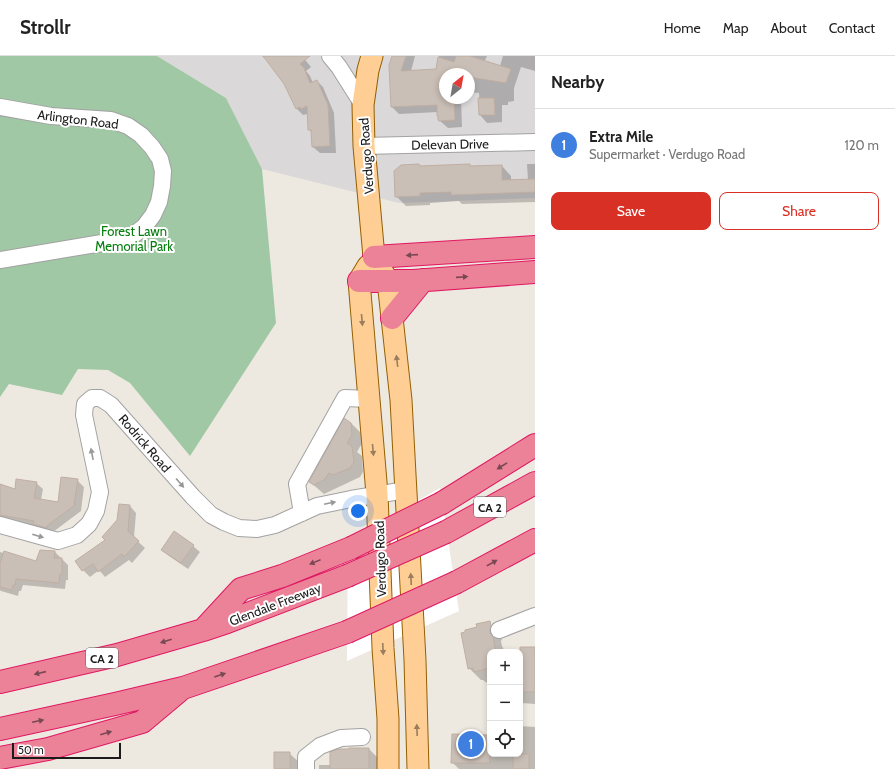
<!DOCTYPE html>
<meta charset="utf-8">
<style>
:root{--surface:#fff;--page:#f2f2f2;--text:#222;--muted:#767676;--line:#e0e0e0;--accent:#d93025}
body{margin:0;font-family:Cabin,sans-serif;background:var(--page);color:var(--text)}
.controls{position:absolute;right:12px;bottom:12px;display:grid;overflow:hidden;border-radius:8px;box-shadow:0 2px 6px #0003}
.controls button{width:36px;height:36px;display:grid;place-items:center;padding:0;border:0;border-bottom:1px solid var(--line);background:var(--surface);color:var(--text);font:20px sans-serif}
.compass{position:absolute;left:439px;top:12px;width:36px;height:36px;border-radius:50%;background:var(--surface);box-shadow:0 2px 6px #0003;rotate:31deg}
.scale{position:absolute;left:12px;bottom:10px;width:109px;box-sizing:border-box;padding-left:4px;border:2px solid #1b1b1b;border-top:0;font-size:11px;line-height:14px;white-space:nowrap;color:#1b1b1b;-webkit-text-stroke:3px #fff;paint-order:stroke}
.you{position:absolute;left:358px;top:455px;width:14px;height:14px;margin:-10px;border:3px solid #fff;border-radius:50%;background:#1a73e8;box-shadow:0 0 0 6px #1a73e833}
.badge{display:grid;place-items:center;width:26px;height:26px;border-radius:50%;background:var(--accent);color:#fff;font-size:13px;font-weight:700}
.pin{position:absolute;translate:-50% -50%;border:2px solid #fff;box-shadow:0 1px 4px #0006}
.list{margin:0;padding:0;list-style:none}
h2{display:flex;justify-content:space-between;align-items:center;height:52px;margin:0;padding:0 16px;font-size:17px}
h2 small{font-size:13px;font-weight:400;color:var(--muted)}
.list li{display:grid;grid-template-columns:26px 1fr auto;gap:12px;align-items:center;box-sizing:border-box;height:72px;padding:0 16px;border-top:1px solid var(--line)}
.list b{display:block;font-size:15px;white-space:nowrap}
.list p{margin:0;font-size:13px;white-space:nowrap;color:var(--muted)}
.list em{font-size:13px;font-style:normal;color:var(--muted)}
.actions{display:flex;gap:8px;padding:12px 16px}
.actions a{flex:1;padding:9px 0;border:1px solid var(--accent);border-radius:8px;text-align:center;font-size:14px;color:var(--accent)}
.actions .main{background:var(--accent);color:#fff}
.icon{flex:none;width:22px;height:22px;fill:none;stroke:currentColor;stroke-width:2;stroke-linecap:round;stroke-linejoin:round}
.map{position:relative;flex:none;width:535px;height:713px;overflow:hidden}
header{display:flex;align-items:center;gap:24px;box-sizing:border-box;height:56px;padding:0 20px;background:var(--surface);border-bottom:1px solid var(--line)}
header strong{font-size:19px}
nav{display:flex;gap:22px;margin-inline-start:auto;font-size:14px}
main{display:flex}
aside{flex:1;background:var(--surface)}
.map>svg:first-child{display:block}
</style>
<header>
<strong>Strollr</strong>
<nav><a>Home</a><a>Map</a><a>About</a><a>Contact</a></nav>
</header>
<main>
<div class="map">
<svg width="535" height="713" viewBox="0 0 535 713">
<rect width="100%" height="100%" fill="#eee9e0"/>
<path fill="#dad8d8" fill-rule="evenodd" d="M157,0H535V142L399,147L262,113L226,42ZM445,18H469V42H445Z"/>
<path fill="#a0c8a5" d="M0,0H157L226,42L262,113L276,267L190,400L130,327L108,314L78,313L62,339L9,328L0,341Z"/>
<path fill="#fff" d="M440,432L459,555L347,605L348,480L395,457L428,439Z"/>
<path fill="#0003" d="M262,0H302L311,11L306,15L310,20L313,27L317,25L323,31L334,57L336,97H320L313,91L312,77L309,73V59L307,58L303,59L297,53L285,27L268,5Z
M393,0H415L411,15L436,14L439,0H487L484,6L500,10L503,0H535V15L521,11L514,32V45L508,46V49H502V66L487,67L480,59L479,37L469,36V18H445V42H461L462,71L448,72L439,64L438,56L399,58L392,51Z
M527,108H535V146L462,148L459,145L430,147V149L406,150L396,140L419,109L421,111L469,109L471,111L502,110L511,120V124H528Z
M351,367L361,377V389L357,396L362,400L363,416L360,421L324,438L310,426Z
M77,424L84,431L81,455L53,476L41,474L36,470L18,467L0,460V429L15,434L36,427L43,433L41,444L59,447Z
M130,450L136,457L134,482L145,492L132,507L129,504L105,521L99,514L90,521L83,514L77,505L107,484Z
M193,490L200,496L188,513L169,500L162,494Z
M0,496L37,506L55,496L68,509V524H66L65,533L23,529L21,535H19L18,540L1,535L0,534Z
M489,567L501,578L502,583L501,585L502,590L505,596H490V627H487L483,624H481L469,612L478,572Z
M535,592V648L522,647L520,646V598Z
M520,670L535,671V713H459L452,706L490,680V698H520Z
M369,693L384,708V713H319V709H331Z
M289,697L301,708L300,713H275Z"/>
<path fill="#cabfb6" stroke="#c0aea2" d="M263,0H310L300,8L304,12L310,27L317,24L328,49L330,90L312,91L311,74H308L307,50L301,53L300,51L296,53L284,28Z
M392,0H406L401,15L436,13L438,1L454,6L456,0H470L511,13L506,27L469,21V18H445V42H454L455,64L439,65L438,64V60H437V49L391,51L389,9Z
M478,42H494L495,59H479Z
M419,108L420,110L470,108V110L502,109V124L535,123V136L451,139V136L420,137V140L395,141L394,115L401,109Z
M344,362L351,367L352,379L347,387L352,390L354,406L350,412L333,419L329,417L324,424L314,429L309,426Z
M61,421L78,423L74,448H76L47,470V472L33,468L34,465L0,459V428L15,433L16,423L37,426L34,442L58,446Z
M119,448L130,449L128,475L139,485L124,501L122,498L98,516L93,508L82,515L75,505L105,484L102,481L117,464Z
M174,475L194,489L181,507L161,494Z
M40,494L55,495L54,502H62V518H60L59,527L16,523L15,529H13L12,534L0,531V507L4,495L36,505Z
M490,565L491,570L490,573V577L493,581L496,596H490V612L474,616L473,612L468,613L461,577L465,576V574L477,571L476,568Z
M520,591H535V636H520Z
M452,678L490,679V707H451Z
M349,692H369V713H330V696L338,693H348Z
M274,696H290V713H274Z
M513,698H529V713H513Z"/>
<g fill="none" stroke-linecap="round" stroke-linejoin="round">
<g stroke="#a2a2a2" stroke-width="18">
<path id="minor" d="M330,0L339,11L363,49
M0,51L51,60L111,64L128,70L141,79L152,91L160,103L163,115L162,130L159,146L153,159L144,171L132,180L108,186L0,204
M364,90L535,86
M302,457L297,428L345,342L369,343
M0,469L58,485L77,479L89,468L96,455L100,436L84,359L85,348L92,342H100L111,349L193,441L211,459L224,466L239,472L257,473L275,469L317,450L351,443L406,434
M499,574L535,560
M306,713V701L320,690L341,682L362,681"/>
</g>
<g stroke="#935f00" stroke-width="23">
<path id="major" d="M372,0L368,14L363,49L364,90L374,201L388,225L401,344L415,604L418,713
M368,210L359,225L377,438L383,592L388,663V713"/>
</g>
<g stroke="#e01862" stroke-width="24">
<path id="highway" d="M374,201L535,191
M359,225H413L535,216
M392,262L423,224
M442,447L535,389
M446,476L535,427
M457,526L535,484
M205,572L241,533L282,520L351,492
M0,626L117,599L203,574L227,566L347,520
M0,673L115,648L183,632L347,576
M0,702L48,693L142,666L179,635"/>
</g>
<use href="#minor" stroke="#fff" stroke-width="16"/>
<use href="#major" stroke="#ffce94" stroke-width="21"/>
<use href="#highway" stroke="#eb8298" stroke-width="22"/>
<g stroke="#e01862" stroke-width="24" stroke-linecap="butt">
<path id="highway-bridge" d="M351,492L442,447
M347,520L446,476
M347,576L457,526"/>
</g>
<use href="#highway-bridge" stroke="#eb8298" stroke-width="22"/>
</g>
<defs><path id="oneway-solid" d="M-6-.8H1V-3.2L6.5 0L1 3.2V.8H-6Z"/></defs>
<g fill="#794953">
<use href="#oneway-solid" transform="translate(412 199) rotate(176)"/>
<use href="#oneway-solid" transform="translate(462 221) rotate(-4)"/>
<use href="#oneway-solid" transform="translate(502 410) rotate(148)"/>
<use href="#oneway-solid" transform="translate(315 506) rotate(158)"/>
<use href="#oneway-solid" transform="translate(492 507) rotate(-29)"/>
<use href="#oneway-solid" transform="translate(166 585) rotate(163)"/>
<use href="#oneway-solid" transform="translate(40 617) rotate(167)"/>
<use href="#oneway-solid" transform="translate(220 619) rotate(-19)"/>
<use href="#oneway-solid" transform="translate(38 665) rotate(-12)"/>
<use href="#oneway-solid" transform="translate(106 677) rotate(-16)"/>
</g>
<g fill="#987d5e">
<use href="#oneway-solid" transform="translate(362 264) rotate(85)"/>
<use href="#oneway-solid" transform="translate(397 305) rotate(-97)"/>
<use href="#oneway-solid" transform="translate(373 394) rotate(85)"/>
<use href="#oneway-solid" transform="translate(411 523) rotate(-93)"/>
<use href="#oneway-solid" transform="translate(383 593) rotate(87)"/>
<use href="#oneway-solid" transform="translate(417 674) rotate(-92)"/>
</g>
<g fill="#989898">
<use href="#oneway-solid" transform="translate(92 398) rotate(-101)"/>
<use href="#oneway-solid" transform="translate(180 427) rotate(49)"/>
<use href="#oneway-solid" transform="translate(330 447) rotate(-12)"/>
<use href="#oneway-solid" transform="translate(38 480) rotate(16)"/>
</g>
<g text-anchor="middle" dominant-baseline="central" stroke-width="4" stroke-linejoin="round" paint-order="stroke">
<g fill="#fff" stroke="#5f5f5f" stroke-width="1">
<rect x="474" y="441" width="32" height="20" rx="3"/>
<rect x="86" y="592" width="32" height="20" rx="3"/>
</g>
<g font-size="12" font-weight="bold" fill="#1b1b1b">
<text x="490" y="451">CA 2</text>
<text x="102" y="602">CA 2</text>
</g>
<g font-size="13" fill="#1b1b1b" stroke="#fff">
<text transform="translate(78 63) rotate(7)">Arlington Road</text>
<text transform="translate(450 88) rotate(-1)">Delevan Drive</text>
<text transform="translate(366 100) rotate(-94)">Verdugo Road</text>
<text transform="translate(145 387) rotate(49)">Rodrick Road</text>
<text transform="translate(380 503) rotate(-92)">Verdugo Road</text>
<text transform="translate(275 548) rotate(-21)">Glendale Freeway</text>
</g>
<g font-size="13" fill="#047e0c" stroke="#fff">
<text x="134" y="175">Forest Lawn<tspan x="134" dy="15">Memorial Park</tspan></text>
</g>
</g>
</svg>
<div class="controls">
<button>+</button>
<button>−</button>
<button><svg class="icon" aria-label="locate" viewBox="0 0 24 24"><circle cx="12" cy="12" r="6"/><path d="M12 2v4M12 18v4M2 12h4M18 12h4"/></svg></button>
</div>
<svg class="compass" viewBox="-18 -18 36 36"><path d="M0-13l5 13h-10z" fill="#e53935"/><path d="M0 13l5-13h-10z" fill="#767676"/></svg>
<div class="scale">50 m</div>
<div class="you"></div>
<div class="pin badge" style="left:471px;top:688px;background:#3f7fe0">1</div>
</div>
<aside>
<h2>Nearby<small></small></h2>
<ul class="list">
<li><span class="badge" style="background:#3f7fe0">1</span><div><b>Extra Mile</b><p>Supermarket · Verdugo Road</p></div><em>120 m</em></li>
</ul>
<div class="actions"><a class="main">Save</a><a>Share</a></div>
</aside>
</main>
